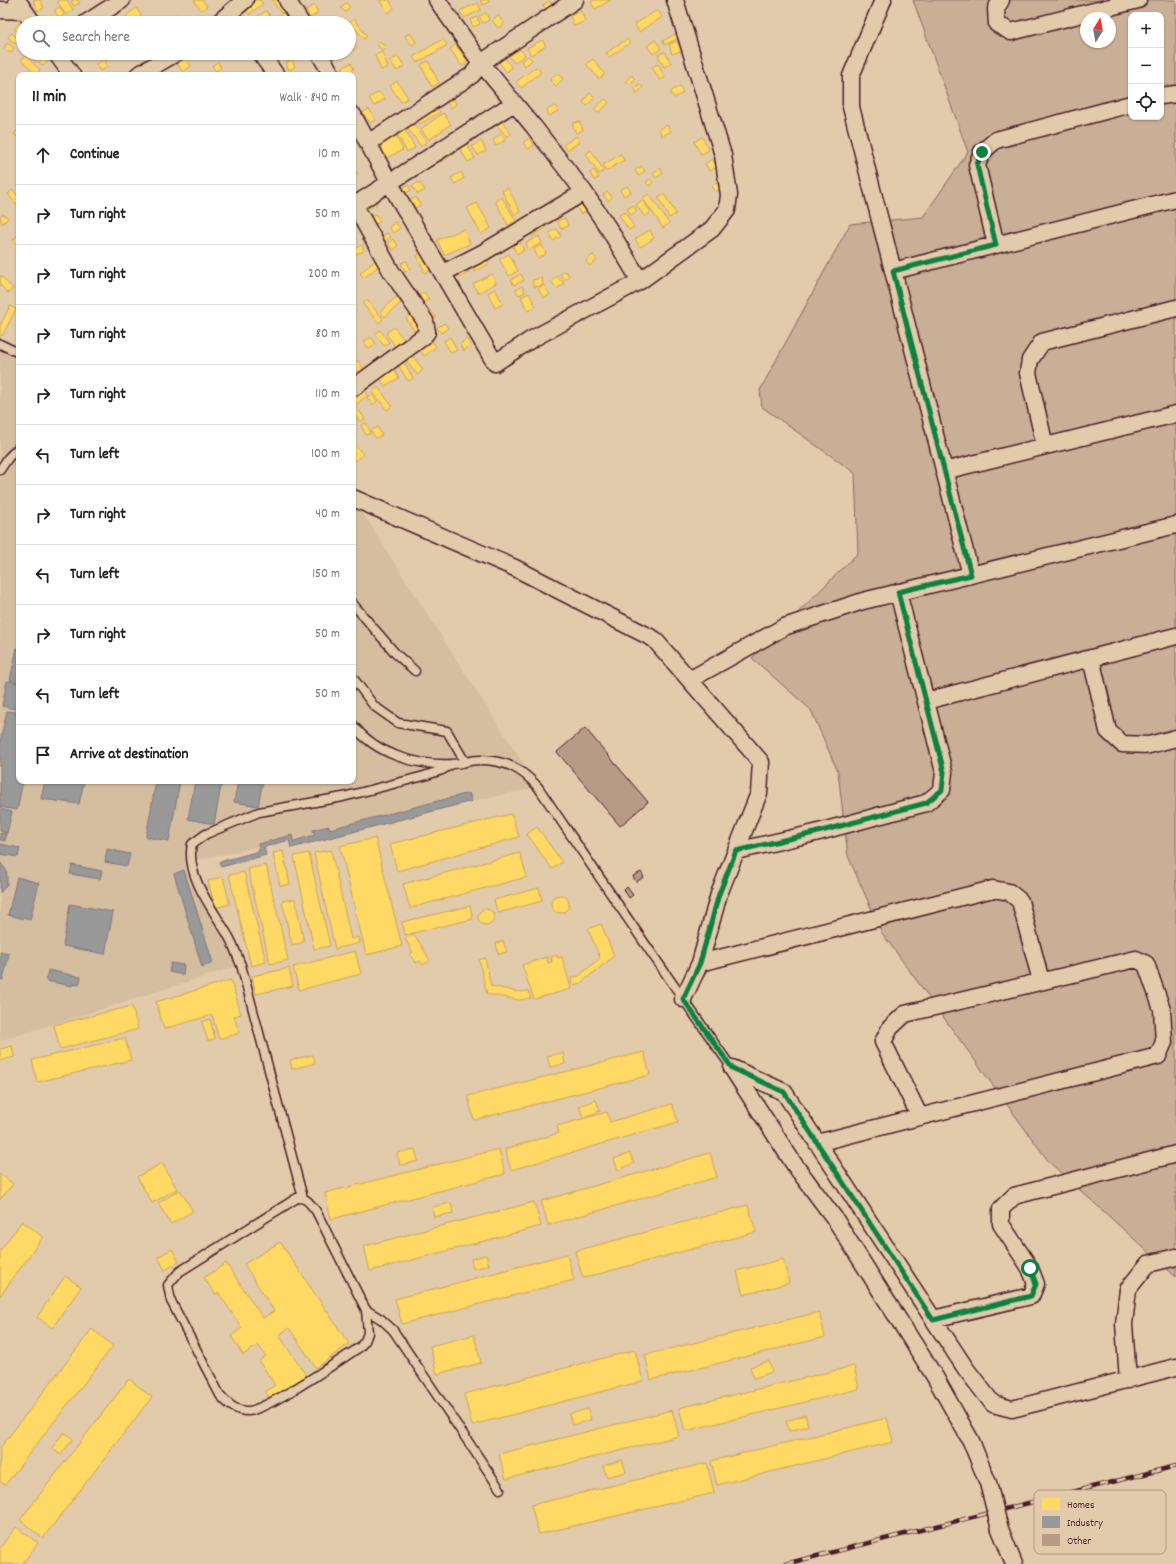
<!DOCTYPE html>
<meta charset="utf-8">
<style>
:root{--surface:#fff;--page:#f6f6f6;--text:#202124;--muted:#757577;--line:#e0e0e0}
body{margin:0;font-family:Dekko,sans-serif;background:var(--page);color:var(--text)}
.controls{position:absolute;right:12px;top:12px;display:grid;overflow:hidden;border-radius:8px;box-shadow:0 1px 3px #0004}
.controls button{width:36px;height:36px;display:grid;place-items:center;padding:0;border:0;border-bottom:1px solid var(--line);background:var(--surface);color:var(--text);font:20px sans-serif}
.compass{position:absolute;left:1080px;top:12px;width:36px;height:36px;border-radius:50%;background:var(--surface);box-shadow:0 1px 3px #0004;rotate:11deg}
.stop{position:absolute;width:12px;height:12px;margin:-9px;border:3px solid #0b8043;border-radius:50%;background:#fff}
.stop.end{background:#0b8043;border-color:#fff;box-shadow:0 1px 4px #0008}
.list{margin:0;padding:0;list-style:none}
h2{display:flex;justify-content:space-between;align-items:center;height:52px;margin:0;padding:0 16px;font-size:17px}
h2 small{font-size:13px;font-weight:400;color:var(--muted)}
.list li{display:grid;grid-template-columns:26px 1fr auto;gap:12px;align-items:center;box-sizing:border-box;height:60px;padding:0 16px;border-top:1px solid var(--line)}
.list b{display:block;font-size:15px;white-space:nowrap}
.list em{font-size:13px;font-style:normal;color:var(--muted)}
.icon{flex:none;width:22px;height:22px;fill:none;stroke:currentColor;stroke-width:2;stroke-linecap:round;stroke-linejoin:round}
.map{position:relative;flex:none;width:1176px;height:1564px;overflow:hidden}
.search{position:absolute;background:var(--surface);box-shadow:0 1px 3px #0004;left:16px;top:16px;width:340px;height:44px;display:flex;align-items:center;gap:10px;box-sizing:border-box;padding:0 14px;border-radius:22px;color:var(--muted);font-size:15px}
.panel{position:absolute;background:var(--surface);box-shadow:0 1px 3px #0004;left:16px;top:72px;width:340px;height:712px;border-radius:8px}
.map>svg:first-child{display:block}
</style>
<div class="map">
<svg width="1176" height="1564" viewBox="0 0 1176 1564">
<rect width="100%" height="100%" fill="#e2cbab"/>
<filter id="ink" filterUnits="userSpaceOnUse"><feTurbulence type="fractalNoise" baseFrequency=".025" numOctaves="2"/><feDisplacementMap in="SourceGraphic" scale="8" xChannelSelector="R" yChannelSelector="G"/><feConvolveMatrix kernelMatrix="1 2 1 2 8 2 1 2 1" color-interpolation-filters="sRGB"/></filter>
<g filter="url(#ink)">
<path fill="#d5bda0" d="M0,342L19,350V781H353V498L538,787L192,861L241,965L0,1041Z"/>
<path fill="#c9af96" stroke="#8a6760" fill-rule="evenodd" d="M913,0H1176V1277L1049,1162L882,933L848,856L838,772L811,710L752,658L858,553L855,473L762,407L760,390L850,224L923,217L968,152ZM1131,15H1161V117H1131ZM1086,18H1110V42H1086Z"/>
<path fill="#ffd966" stroke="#c9a154" d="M33,0H40L44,8L38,11Z
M59,0H67L73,10L66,15L57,1Z
M74,0H78L80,3L74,6L71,1Z
M196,0H202L207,6L201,10L194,1Z
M251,0H260L263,4L249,14L243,5Z
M272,0H279L286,9L281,13Z
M379,0H389L394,8L388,13Z
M480,0H489L490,1L483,5Z
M594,0H611L595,9L591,2Z
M550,1L554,8L547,12L543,5Z
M346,3L350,7L345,12L341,8Z
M478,3L481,10L464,18L460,11Z
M314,5L318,13L310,18L306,10Z
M59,7L64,14L60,18L54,11Z
M136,8L143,18L137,23H131L126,16Z
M657,10L662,17L639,32L635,24Z
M266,11L270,16L258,23H254L252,20Z
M581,11L585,21L574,26L570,16Z
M285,12L289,17L279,23H267Z
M486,13L489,20L483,23L479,16Z
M178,14L183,23H172L169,19Z
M498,15L504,24L498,28L492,20Z
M52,16L57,23H48L46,21Z
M477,17L480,24L473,27L470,20Z
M354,19L367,36L364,39L350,22Z
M20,23L23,29L19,33L14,29Z
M12,33L19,40L15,44L8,37Z
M410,33L416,42L412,45L405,36Z
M677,33L680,37L665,45L663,41Z
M443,39L447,45L417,63L413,57Z
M627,39L630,43L609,57L606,53Z
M542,40L546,46L531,55L527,48Z
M655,40L661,48L653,54L647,46Z
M380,41L385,47L382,50L377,44Z
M677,41L681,51L672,54L669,44Z
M7,43L14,48L11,53L4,49Z
M354,43L357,47L349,53V47Z
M456,45L468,62L462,66L450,49Z
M520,49L525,55L514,63L509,56Z
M382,52L388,67L381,70L375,55Z
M665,52L671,63L664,67L658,55Z
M27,53H38L41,57L36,62Z
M106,53H116L105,61L101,56Z
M199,53H209L210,54L202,58Z
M181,54L191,66L183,72L174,59Z
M26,56L40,70L36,74L21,60Z
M398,56L404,66L397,71L390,61Z
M528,56L532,60L525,66L521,61Z
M44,58L47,62L43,66L39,62Z
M505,58L512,68L506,72L499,62Z
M593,59L605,74L599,79L586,64Z
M104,60L108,67L100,71L96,64Z
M292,60L295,67L289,70L286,63Z
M428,61L439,83L432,87L421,65Z
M218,62L221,68L216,71L212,66Z
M351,63L354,69L345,74L342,68Z
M658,64L665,78L660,80L652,67Z
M536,67L541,72L521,88L516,82Z
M557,73L563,79L556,86L550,80Z
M631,75L635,79L630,84L626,81Z
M397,81L408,98L401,102L390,86Z
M640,84L643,88L637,93L634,88Z
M680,86L683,93L674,98L670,92Z
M379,92L385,99L374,106L369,98Z
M590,93L595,97L587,106L583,102Z
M452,96L456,104L451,108L446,101Z
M605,99L609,103L598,113L594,109Z
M434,103L440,112L420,124L414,115Z
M555,106L558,111L549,116L547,110Z
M369,109L376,120L370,123L363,113Z
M443,113L451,124L429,140L421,129Z
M410,119L427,142L421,146L404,124Z
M501,121L511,134L507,137L496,124Z
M579,121L583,130L576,133L572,124Z
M667,125L671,131L662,136L659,129Z
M19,128V138L14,134Z
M405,130L415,148L407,152L397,134Z
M395,134L403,150L386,158L378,141Z
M501,134L505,140L496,146L493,140Z
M577,136L580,142L567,150L563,145Z
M702,137L709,150L701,154L694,142Z
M463,138L475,158L468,162L456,142Z
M529,138L534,145L528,149L523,143Z
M481,141L486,151L478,155L472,146Z
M453,148L456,153L440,162L437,157Z
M591,150L604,171L599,174L586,154Z
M621,154L624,160L606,171L603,165Z
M712,159L717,167L710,171L705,164Z
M641,166L645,171L639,176L635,170Z
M353,168L358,174L353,178Z
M660,168L663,173L656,178L653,173Z
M594,170L599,178L594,180L590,173Z
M461,172L464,178L455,184L451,178Z
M650,179L653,183L649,186L646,182Z
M419,182L425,190L418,194L412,186Z
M717,182L721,188L716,192L712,186Z
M408,185L411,190L406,193L403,188Z
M627,186L631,192L624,196L620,190Z
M508,188L520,212L515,215L502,191Z
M13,190L19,197V207L8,194Z
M608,192L612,198L608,201L603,195Z
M649,194L669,223L663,228L643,198Z
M664,194L676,214L669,218L658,197Z
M416,197L420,205L415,208L411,200Z
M502,197L516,221L508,225L495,201Z
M374,199L376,206L370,208L367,201Z
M580,199L587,210L581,214L574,203Z
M642,200L651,212L645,217L636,205Z
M477,203L491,228L481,234L467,208Z
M633,205L637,211L631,215L627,209Z
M625,212L634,227L629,230L619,215Z
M3,214L8,218L2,224L0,217Z
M376,214L380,222L373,225L369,217Z
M565,218L568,226L561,229L557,221Z
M395,222L400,228L393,233L389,227Z
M542,222L546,228L532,236L529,230Z
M464,229L470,244L444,255L437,240Z
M557,229L561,236L553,241L549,233Z
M650,230L654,238L640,247L635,239Z
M387,233L391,237L385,241L382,236Z
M19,234V246L13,240Z
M539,236L542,243L529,250L526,243Z
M517,238L524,250L517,254L510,241Z
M393,239L398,245L393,250L388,243Z
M362,245L364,251L353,255V249Z
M542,245L546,254L538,258L534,249Z
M424,252L432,270L425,273L417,255Z
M509,254L518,271L509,276L499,259Z
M484,255L489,264L474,272L469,262Z
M593,255L597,260L590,266L586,261Z
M376,260L380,265L364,278L360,273Z
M407,261L410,270L405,272L401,263Z
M465,265L469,272L460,278L455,270Z
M566,271L569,276L564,280L560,274Z
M492,274L496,283L478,293L473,284Z
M521,274L524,280L514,285L511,280Z
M0,275L13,289L8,293L0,285Z
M557,276L564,284L557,289L551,281Z
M542,278L543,285L534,287L532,280Z
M543,285L550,294L544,298L538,289Z
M522,286L525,292L519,295L516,290Z
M495,289L503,304L495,308L488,293Z
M424,292L429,299L423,302L419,295Z
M529,293L536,307L528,311L521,297Z
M396,297L401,303L385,317L380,312Z
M367,300L383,319L379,323L363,304Z
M10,306L16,309L2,336L0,335V326Z
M430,310L436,317L434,319L428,313Z
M411,314L421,328L415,332L406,318Z
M444,323L448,328L441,333L437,328Z
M394,327L406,342L397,349L386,333Z
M380,330L389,342L384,346L375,334Z
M429,336L436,347L424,356L416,345Z
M371,337L376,344L369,349L364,342Z
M450,337L457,350L451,353L444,341Z
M466,339L471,344L464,351L460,345Z
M411,353L423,370L417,375L404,357Z
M358,360L364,370L360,373L353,364Z
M403,360L413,378L408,381L397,363Z
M392,366L399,378L385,386L378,375Z
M378,387L392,406L387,410L372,392Z
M363,389L368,395L355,405L353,396Z
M371,394L377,401L373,405L367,398Z
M354,404L365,419L360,422L353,412Z
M366,423L371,433L366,435L361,425Z
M377,427L382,435L376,438L371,431Z
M353,443L363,454L353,463Z
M511,814L519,837L397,871L390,844Z
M537,827L562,862L552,869L527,834Z
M375,838L402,946L366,955L340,846Z
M331,850L351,939L359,937L360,943L335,949L314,853Z
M283,851L290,884L280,886L273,853Z
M309,853L330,946L314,949L294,856Z
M520,853L527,877L410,908L403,884Z
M266,865L288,960L270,964L248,869Z
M244,872L266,962L251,966L229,875Z
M223,877L230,904L215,908L208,881Z
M539,888L542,901L498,913L494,900Z
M551 904a9 9 0 1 1 18 0a9 9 0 1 1-18 0Z
M295,899L304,942L292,945L282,901Z
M470,906L473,919L405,935L402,922Z
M478 917a8 8 0 1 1 16 0a8 8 0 1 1-16 0Z
M601,924L614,956L581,983L572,985L571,978L579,976L600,958L588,929Z
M414,934L430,960L423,965L420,961L416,963L410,954L413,952L405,939Z
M503,941L507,952L498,954L496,943Z
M355,951L361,974L299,990L293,967Z
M557,955L558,958L562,957L571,989L534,999L522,965L547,957L548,963L552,962L551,957Z
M485,958L491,986L518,992L528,991L531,998L519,1000L487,994L479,960Z
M289,968L293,986L256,994L252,976Z
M231,980L241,1014L234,1016L239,1033L219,1039L212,1015L164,1029L156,1002Z
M132,1006L138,1029L60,1049L54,1025Z
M210,1019L215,1039L208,1041L202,1022Z
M125,1038L131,1060L37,1082L32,1060Z
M12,1046L14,1057L0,1061V1049Z
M644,1052L650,1075L474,1120L468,1096Z
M563,1053L565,1064L550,1067L547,1056Z
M313,1055L315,1063L292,1069L290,1060Z
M596,1100L600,1111L583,1117L579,1106Z
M672,1104L678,1122L511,1170L505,1149L559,1133L557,1126L607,1112L610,1122Z
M415,1149L418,1161L400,1165L397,1153Z
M499,1149L505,1174L331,1219L325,1193Z
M630,1153L634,1163L618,1170L614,1159Z
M710,1153L717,1177L548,1225L541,1201Z
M162,1163L177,1189L152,1203L137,1177Z
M0,1174L13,1184L0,1200Z
M180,1190L193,1211L171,1224L158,1203Z
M534,1202L541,1226L370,1271L364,1246Z
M451,1203L453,1213L434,1217L432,1207Z
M748,1205L756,1232L583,1278L575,1251Z
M22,1221L43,1237L0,1296V1251Z
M280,1242L349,1344L316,1368L289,1328L279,1335L307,1377L272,1400L265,1392L275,1385L259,1361L266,1356L258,1345L243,1355L231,1336L242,1328L218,1292L216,1295L204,1278L226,1263L263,1318L274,1311L244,1264Z
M172,1249L179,1262L165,1270L158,1257Z
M567,1254L574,1280L402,1324L395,1299Z
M486,1255L489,1265L473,1269L471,1259Z
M783,1259L789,1283L743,1295L737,1271Z
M65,1276L81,1287L52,1328L37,1317Z
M819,1312L825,1337L651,1380L645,1355Z
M92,1329L113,1346L5,1485L0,1482V1448Z
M474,1335L481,1363L437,1374L430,1346Z
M635,1350L643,1381L472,1425L464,1394Z
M769,1361L772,1372L754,1378L750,1367Z
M854,1366L859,1389L685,1431L679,1408Z
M129,1379L152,1397L43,1538L20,1520Z
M588,1409L591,1420L572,1425L569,1414Z
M672,1410L679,1436L506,1479L499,1454Z
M805,1415L808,1426L789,1431L786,1421Z
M887,1418L893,1442L717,1485L711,1461Z
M64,1432L73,1439L61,1455L52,1448Z
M622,1460L626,1472L607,1477L603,1466Z
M707,1463L714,1493L539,1534L531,1505Z
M16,1527L38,1543L22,1564H0V1548Z"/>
<path fill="#999" stroke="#817478" d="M17,648H19V682L10,680Z
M7,681L19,683V710L2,706Z
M7,711L16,712L15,715L19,716V781H23L17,810L0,807V742Z
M45,781H84L79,804L41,799Z
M156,781H180L169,841L146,837Z
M195,781H222L214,824L188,819Z
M238,781H263L258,806L234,802Z
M469,793L472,801L291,848L289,840L264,847L266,855L221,867L219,862L259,851L258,844L292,835L293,841L315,835L313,830L329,826L330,829Z
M0,809L12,812L7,833L0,831Z
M0,833L6,834L5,841L0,840Z
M0,844L20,848L18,857L0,854Z
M107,849L130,854L127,866L105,862Z
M0,862L6,870L7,877V884L0,893Z
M72,865L102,871L100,879L70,874Z
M184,870L213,963L202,967L174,874Z
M17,877L39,883L30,920L8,915Z
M70,904L113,912L105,954L63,946Z
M0,952L9,954L3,980L0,979Z
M171,963L184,965L183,975L169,972Z
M48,970L81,977L79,985L72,984V986L46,981Z"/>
<path fill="#b89b87" stroke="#4a1f2b" d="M585,728L648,802L620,826L557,752Z
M641,872L644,877L636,882L633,876Z
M627,887L633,895L629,898L624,890Z"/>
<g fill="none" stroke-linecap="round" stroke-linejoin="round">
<g stroke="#4a1f2b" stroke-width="11">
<path id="lane" d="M0,344L19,353
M0,470L8,458L19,447
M353,604L396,654L415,671
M353,678L374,706L398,723L447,731L465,762
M353,725C376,754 415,766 452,764C461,764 470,760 479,760C505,760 521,768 538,787C602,881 666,976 732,1068
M297,1198C307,1197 310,1204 316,1211L366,1310L368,1333L365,1341L360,1347C340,1360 268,1410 248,1411C235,1411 228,1404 220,1395L171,1301L168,1285L179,1272Z
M303,1198L241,965C237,956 234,946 229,937C214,910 185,877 192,844L206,834L259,812L343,797L424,776L442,770L452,764
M366,1310L381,1319L393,1330L500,1489"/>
</g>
<g stroke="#4a1f2b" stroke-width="19">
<path id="street" d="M17,0L33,23
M287,0L301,23
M437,0L481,63L534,127L584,192L609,229L640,281
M883,0L851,76V107L971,575
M1001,0L996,9L997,24L1011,32L1138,0
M0,10L24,11
M86,23L122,0
M218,23L245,0
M56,53L72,75
M260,53L276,75
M319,53L332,75
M138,75L176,53
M1161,96L1176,94
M353,115L389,182L495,363L532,339L640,281L712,229L727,210L729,195L723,155L675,0
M368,143L472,75L481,63L575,0
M353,202L391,271L425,321L427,332L423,337L353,388
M353,206L514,103
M996,245L977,165L982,152L996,140L1131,104
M893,271L1176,199
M443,273L484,252L584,192
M1045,446L1028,373L1030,360L1042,342L1176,308
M944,471L1176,414
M353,498L515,568L654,639L761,762L759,793L719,894L700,963L683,999
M1091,658L1108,731L1122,744L1149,745L1176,738
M691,679L784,627L863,601L1176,525
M926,701L1176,636
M736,851L815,833L926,803L942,790L944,772L898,592
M700,963L993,889L1009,892L1020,901L1041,981
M732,1068L784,1092L966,1369L993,1404L1012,1409L1176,1367
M732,1068L794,1164L835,1219L935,1377L971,1441L988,1483
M817,1143L1158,1056L1164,1042L1162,1009L1146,964L1136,959L905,1014L890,1028L883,1042L920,1117
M933,1319L1031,1296L1036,1284L1030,1268L1001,1224V1209L1014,1196L1176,1154
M1128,1380L1124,1324L1128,1289L1148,1264L1176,1257
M1000,1529L1014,1564"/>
</g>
<use href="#lane" stroke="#e2cbab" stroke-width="8"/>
<use href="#street" stroke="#e2cbab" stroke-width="16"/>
<g stroke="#4a1f2b" stroke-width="4.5">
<path id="rail" d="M785,1564L1176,1466"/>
</g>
<use href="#rail" stroke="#e2cbab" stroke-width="3" stroke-dasharray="9" stroke-linecap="butt"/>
<g stroke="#4a1f2b" stroke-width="19" stroke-linecap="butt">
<path id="street-bridge" d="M988,1483L1000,1529"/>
</g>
<use href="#street-bridge" stroke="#e2cbab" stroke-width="16"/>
</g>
</g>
<g fill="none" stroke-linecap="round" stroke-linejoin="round" filter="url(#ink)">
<path stroke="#0b8043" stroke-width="5" d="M982,152L977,165L996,245L893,271L971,575L898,592L944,772L942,790L926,803L814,833L736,851L719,894L700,963L683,999L732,1068L784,1092L933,1320L1031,1296L1036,1284L1030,1268"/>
</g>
<rect x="1034" y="1490" width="132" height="64" rx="6" fill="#e2cbab" stroke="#b49785" stroke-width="1"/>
<rect x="1042" y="1498" width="18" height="12" fill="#ffd966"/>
<rect x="1042" y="1516" width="18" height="12" fill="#999"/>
<rect x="1042" y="1534" width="18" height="12" fill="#b89b87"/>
<g font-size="11" fill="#4a1f2b">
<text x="1067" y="1508">Homes</text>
<text x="1067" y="1526">Industry</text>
<text x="1067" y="1544">Other</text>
</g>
</svg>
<div class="controls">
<button>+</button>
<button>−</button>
<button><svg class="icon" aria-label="locate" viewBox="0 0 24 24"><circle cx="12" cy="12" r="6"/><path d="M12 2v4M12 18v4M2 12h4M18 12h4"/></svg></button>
</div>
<svg class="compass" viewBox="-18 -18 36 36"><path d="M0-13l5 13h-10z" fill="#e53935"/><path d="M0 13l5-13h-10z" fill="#757577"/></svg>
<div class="stop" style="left:1030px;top:1268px"></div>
<div class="stop end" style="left:982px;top:152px"></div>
<div class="search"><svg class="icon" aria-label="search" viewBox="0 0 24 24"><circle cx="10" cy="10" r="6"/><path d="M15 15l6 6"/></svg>Search here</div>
<section class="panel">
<h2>11 min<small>Walk · 840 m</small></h2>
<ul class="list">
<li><svg class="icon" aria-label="ahead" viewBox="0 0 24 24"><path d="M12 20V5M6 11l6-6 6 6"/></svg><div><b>Continue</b></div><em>10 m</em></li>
<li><svg class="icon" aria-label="right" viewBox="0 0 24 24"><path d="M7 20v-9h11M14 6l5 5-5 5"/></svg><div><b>Turn right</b></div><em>50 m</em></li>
<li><svg class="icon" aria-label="right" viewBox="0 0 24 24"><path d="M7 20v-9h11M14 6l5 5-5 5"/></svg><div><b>Turn right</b></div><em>200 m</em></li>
<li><svg class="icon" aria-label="right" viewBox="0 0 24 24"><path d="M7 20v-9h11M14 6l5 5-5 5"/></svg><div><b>Turn right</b></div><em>80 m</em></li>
<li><svg class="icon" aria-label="right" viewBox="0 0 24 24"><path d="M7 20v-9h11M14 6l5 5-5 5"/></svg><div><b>Turn right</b></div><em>110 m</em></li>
<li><svg class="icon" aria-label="left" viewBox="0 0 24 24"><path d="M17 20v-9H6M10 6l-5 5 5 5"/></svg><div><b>Turn left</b></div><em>100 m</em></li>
<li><svg class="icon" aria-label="right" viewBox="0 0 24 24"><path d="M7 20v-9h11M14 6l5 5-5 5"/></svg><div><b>Turn right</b></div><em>40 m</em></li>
<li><svg class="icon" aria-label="left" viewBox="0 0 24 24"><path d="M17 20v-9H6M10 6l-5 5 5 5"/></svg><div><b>Turn left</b></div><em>150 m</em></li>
<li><svg class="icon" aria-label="right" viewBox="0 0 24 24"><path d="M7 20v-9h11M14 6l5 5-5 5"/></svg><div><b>Turn right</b></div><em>50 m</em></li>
<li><svg class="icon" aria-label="left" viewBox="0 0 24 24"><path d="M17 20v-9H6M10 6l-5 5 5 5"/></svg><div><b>Turn left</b></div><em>50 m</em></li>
<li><svg class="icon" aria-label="arrive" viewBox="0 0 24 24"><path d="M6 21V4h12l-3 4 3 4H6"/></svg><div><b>Arrive at destination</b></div></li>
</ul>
</section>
</div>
